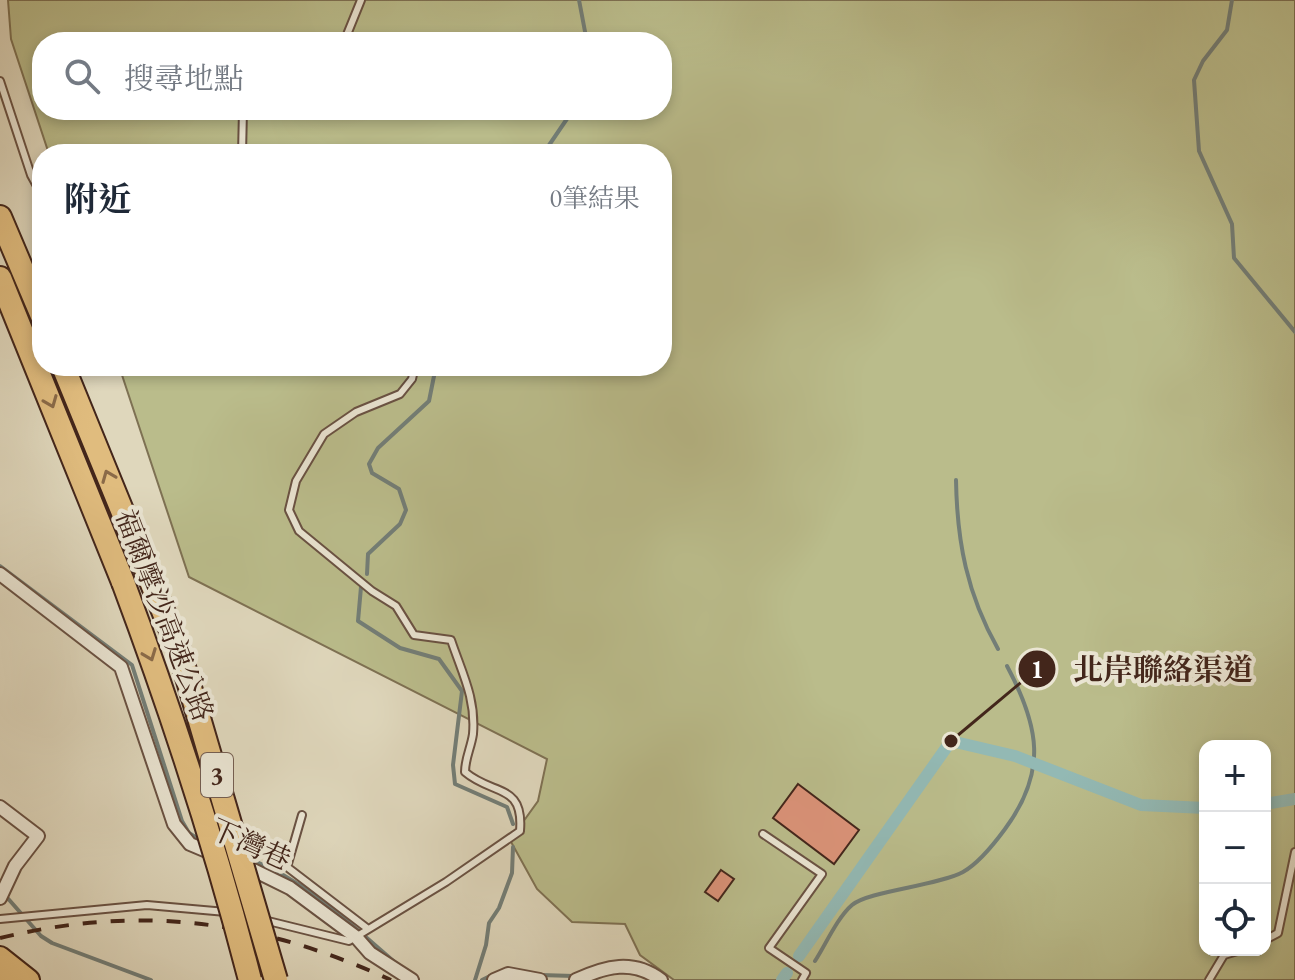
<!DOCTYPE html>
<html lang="zh-TW">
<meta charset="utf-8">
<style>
:root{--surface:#fff;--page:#f6f6f7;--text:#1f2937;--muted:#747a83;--line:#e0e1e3}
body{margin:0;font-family:"EB Garamond","Noto Serif TC",serif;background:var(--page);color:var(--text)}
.controls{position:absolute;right:24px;bottom:24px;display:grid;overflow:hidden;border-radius:16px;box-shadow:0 4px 12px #0003}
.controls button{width:72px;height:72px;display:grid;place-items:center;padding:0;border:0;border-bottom:2px solid var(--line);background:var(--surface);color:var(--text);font:40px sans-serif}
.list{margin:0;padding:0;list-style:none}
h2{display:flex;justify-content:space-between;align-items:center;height:104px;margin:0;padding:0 32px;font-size:34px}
h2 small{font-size:26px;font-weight:400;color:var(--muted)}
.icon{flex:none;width:44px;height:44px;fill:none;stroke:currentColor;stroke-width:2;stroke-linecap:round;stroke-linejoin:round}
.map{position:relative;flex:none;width:1295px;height:980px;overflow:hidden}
.search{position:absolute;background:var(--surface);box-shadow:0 4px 12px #0003;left:32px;top:32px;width:640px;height:88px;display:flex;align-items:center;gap:20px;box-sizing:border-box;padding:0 28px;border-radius:32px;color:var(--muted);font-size:30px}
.panel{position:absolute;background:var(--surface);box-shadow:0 4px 12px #0003;left:32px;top:144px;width:640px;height:232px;border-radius:32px}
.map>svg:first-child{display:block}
</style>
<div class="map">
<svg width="1295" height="980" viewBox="0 0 1295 980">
<rect width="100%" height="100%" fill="#dfd7bc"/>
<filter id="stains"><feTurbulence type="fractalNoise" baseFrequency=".0025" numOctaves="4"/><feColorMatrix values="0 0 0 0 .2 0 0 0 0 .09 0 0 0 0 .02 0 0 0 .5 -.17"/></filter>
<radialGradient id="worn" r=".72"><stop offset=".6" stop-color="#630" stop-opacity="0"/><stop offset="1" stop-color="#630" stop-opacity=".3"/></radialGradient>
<path fill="#babc8b" stroke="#7e7153" stroke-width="2" fill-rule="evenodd" d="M8,0H1295V980H674L640,955L625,924L572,922L537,889L510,840L538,801L547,759L189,577L119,366H662V154H49L11,39ZM42,42H662V110H42ZM1205,746H1265V950H1205Z"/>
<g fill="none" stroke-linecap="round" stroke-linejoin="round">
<path stroke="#737e77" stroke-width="4" d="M579,0L587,42
M1232,0L1227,30L1203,61L1194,80L1199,151L1232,224L1234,258L1295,332
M543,154L573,110
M956,480C957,542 967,594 998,649
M0,566L132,665L182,821L189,833L203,842
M367,574L368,554L400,524L406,510L399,489L372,473L369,464L378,448L429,401L436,366
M361,587L358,621L400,648L439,659L462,691L453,765L455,784L507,807L513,824
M249,859C306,880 351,925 397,964
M4,894L41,936L52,943L151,980
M815,961C826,944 837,918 852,905C868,891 937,886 963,872C979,863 994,844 1005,829C1048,771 1039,726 1007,666
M601,965L625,961L643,964
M540,975L574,976
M475,980L486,945L489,923L499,908L512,873L513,847
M482,980L492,975"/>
<path stroke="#93b9b4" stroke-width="12" d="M1265,804L1295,799
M799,956L951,741L1015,756L1141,805L1205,808
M782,980L787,973"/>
</g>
<path fill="#db9379" stroke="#43261b" stroke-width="2" d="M798,784L859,830L834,864L773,818Z
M721,870L734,879L718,901L705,892Z"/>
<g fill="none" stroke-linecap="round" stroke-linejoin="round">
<g stroke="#6a5243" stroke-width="10">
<path id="lane" d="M253,42L259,37L270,42
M344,42L361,0
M0,81L31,175L42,195
M242,154L243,110
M302,815L287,867L368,929
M763,834L822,874L769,948L806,973L802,980
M0,919L147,905L226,912
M264,920L349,941L446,882L520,831C524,783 493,796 465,772C465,758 471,748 473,734C476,698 462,673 451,640L414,635L396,606L372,591L299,531L289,510L296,481L324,434L356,412L400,394L412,379L415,366
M1265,940L1278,933L1295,852
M1209,980L1224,955L1241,950"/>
</g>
<g stroke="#6a5243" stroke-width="16">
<path id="street" d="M0,574L121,667L174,824L190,844L216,855
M0,807L38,836L15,866L0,898
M241,864L290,888L356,937L370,953L412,980
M494,980L508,974L540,980
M576,980C606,966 633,959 661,980"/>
</g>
<g stroke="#43261b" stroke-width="24">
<path id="primary" d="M0,957L29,980
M0,976L5,980"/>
</g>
<g stroke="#43261b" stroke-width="26">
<path id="highway" d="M0,217L42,316
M0,278L123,582
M63,366L148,574"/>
</g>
<use href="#lane" stroke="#eae5d3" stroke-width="6"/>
<use href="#street" stroke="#eae5d3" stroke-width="12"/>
<use href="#primary" stroke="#e0bc7e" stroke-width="20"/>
<use href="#highway" stroke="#e0bc7e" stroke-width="22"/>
<path stroke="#43261b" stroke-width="4" stroke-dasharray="14 14" stroke-linecap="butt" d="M0,938C141,904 260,920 391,980"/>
<g stroke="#43261b" stroke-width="26" stroke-linecap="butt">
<path id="highway-bridge" d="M148,574L179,650L276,980
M123,582C172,713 215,844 250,980"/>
</g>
<use href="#highway-bridge" stroke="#e0bc7e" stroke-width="22"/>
</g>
<defs><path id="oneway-chevron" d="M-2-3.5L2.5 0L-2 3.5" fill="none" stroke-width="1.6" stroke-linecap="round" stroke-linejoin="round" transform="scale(2)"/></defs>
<g stroke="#8a6a48">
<use href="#oneway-chevron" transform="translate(51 402) rotate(68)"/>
<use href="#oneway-chevron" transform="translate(108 476) rotate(-112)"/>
<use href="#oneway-chevron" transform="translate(150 655) rotate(69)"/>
</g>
<g text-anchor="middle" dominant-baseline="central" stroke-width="8" stroke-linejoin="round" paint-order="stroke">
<rect fill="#eae5d3" stroke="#755f52" stroke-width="2" x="201" y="753" width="32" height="44" rx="6"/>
<g font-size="26" font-weight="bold" fill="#43261b">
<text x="217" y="775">3</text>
</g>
<g font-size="28" fill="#43261b" stroke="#eae5d3">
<text transform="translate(165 615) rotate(69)">福爾摩沙高速公路</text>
<text transform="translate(251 844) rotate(24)">下灣巷</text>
</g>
</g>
<path fill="none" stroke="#43261b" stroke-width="3" d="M951 741L1037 669"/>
<g fill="#43261b" stroke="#eae5d3" stroke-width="3">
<circle cx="951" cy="741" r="8"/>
<circle cx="1037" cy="669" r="20"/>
</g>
<g font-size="24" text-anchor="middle" font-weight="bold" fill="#fff">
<text x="1037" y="678">1</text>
</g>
<g font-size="30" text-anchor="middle" font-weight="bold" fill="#43261b" stroke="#eae5d3" stroke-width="8" stroke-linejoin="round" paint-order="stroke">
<text x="1163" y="680">北岸聯絡渠道</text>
</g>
<rect width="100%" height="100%" filter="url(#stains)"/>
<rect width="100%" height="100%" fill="url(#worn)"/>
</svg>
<div class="controls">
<button>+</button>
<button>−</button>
<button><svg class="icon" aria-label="locate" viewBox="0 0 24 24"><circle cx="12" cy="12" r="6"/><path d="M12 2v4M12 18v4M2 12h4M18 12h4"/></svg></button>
</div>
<div class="search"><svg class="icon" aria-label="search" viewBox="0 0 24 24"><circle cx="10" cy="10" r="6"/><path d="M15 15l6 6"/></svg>搜尋地點</div>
<section class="panel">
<h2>附近<small>0筆結果</small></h2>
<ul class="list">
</ul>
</section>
</div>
